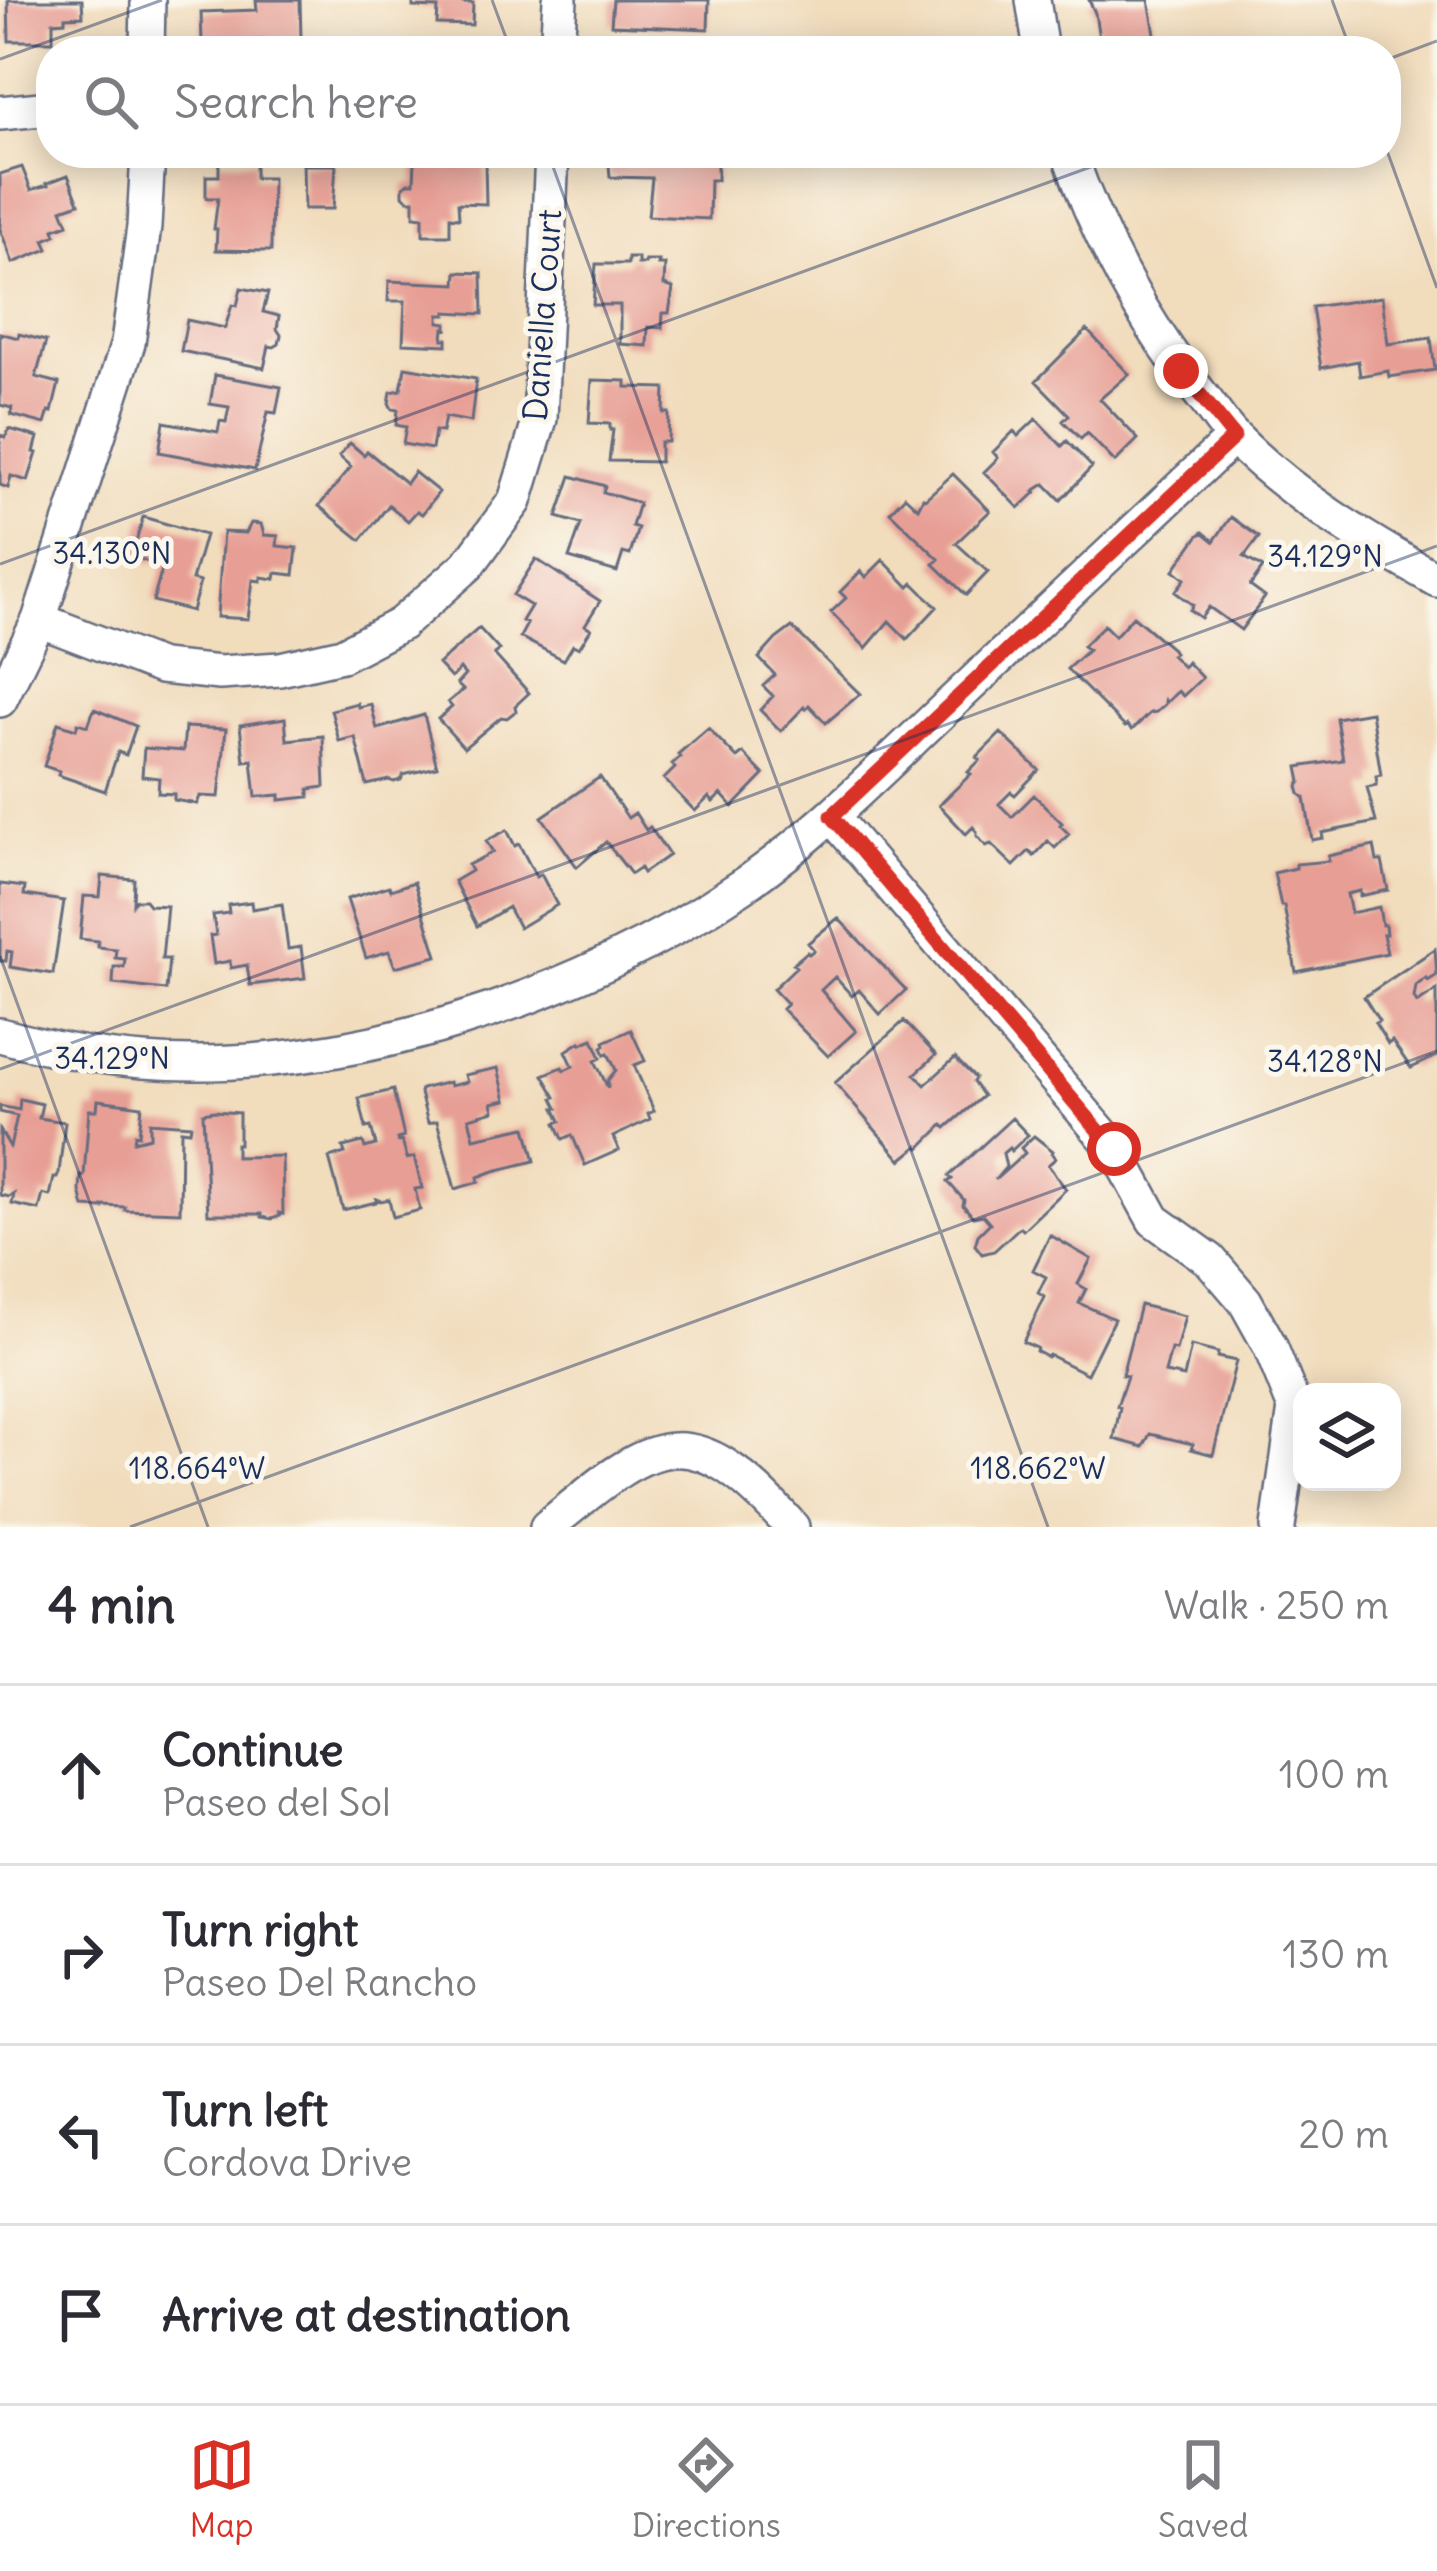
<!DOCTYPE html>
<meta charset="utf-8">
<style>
:root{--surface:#fff;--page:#f2f2f3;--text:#2b2b33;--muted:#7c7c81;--line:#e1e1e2;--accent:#d93025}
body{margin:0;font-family:Delius,sans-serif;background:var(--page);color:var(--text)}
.controls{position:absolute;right:36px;bottom:36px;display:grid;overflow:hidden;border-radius:24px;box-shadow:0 6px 30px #0003}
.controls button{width:108px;height:108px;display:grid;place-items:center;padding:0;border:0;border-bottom:3px solid var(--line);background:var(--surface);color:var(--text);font:60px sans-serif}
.stop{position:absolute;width:36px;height:36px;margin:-27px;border:9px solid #d93025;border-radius:50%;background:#fff}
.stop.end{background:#d93025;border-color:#fff;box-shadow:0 3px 12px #0008}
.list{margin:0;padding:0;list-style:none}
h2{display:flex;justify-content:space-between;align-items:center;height:156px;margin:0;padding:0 48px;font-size:51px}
h2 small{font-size:39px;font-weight:400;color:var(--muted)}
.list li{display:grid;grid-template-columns:78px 1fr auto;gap:36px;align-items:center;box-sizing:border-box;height:180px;padding:0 48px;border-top:3px solid var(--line)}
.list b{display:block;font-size:45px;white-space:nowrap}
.list p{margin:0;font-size:39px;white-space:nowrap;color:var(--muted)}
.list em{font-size:39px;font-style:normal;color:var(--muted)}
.icon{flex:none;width:66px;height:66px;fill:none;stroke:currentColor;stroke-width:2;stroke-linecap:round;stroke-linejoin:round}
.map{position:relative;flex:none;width:1437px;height:1527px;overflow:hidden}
.search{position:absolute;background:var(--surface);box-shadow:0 6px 30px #0003;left:36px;right:36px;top:36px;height:132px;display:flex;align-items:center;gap:30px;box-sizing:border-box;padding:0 42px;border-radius:48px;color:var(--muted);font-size:45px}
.sheet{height:876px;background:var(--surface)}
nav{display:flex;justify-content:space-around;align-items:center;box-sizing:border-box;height:168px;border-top:3px solid var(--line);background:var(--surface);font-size:33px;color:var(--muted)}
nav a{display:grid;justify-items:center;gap:6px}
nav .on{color:var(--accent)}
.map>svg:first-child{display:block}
</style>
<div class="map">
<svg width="1437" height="1527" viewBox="0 0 1437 1527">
<rect width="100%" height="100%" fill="#fbf7ec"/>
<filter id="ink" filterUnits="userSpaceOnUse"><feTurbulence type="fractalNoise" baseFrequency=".00833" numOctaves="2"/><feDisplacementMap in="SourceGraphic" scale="24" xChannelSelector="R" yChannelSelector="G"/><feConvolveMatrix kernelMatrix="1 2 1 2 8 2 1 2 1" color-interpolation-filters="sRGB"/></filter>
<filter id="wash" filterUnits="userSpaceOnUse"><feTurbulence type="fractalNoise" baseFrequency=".004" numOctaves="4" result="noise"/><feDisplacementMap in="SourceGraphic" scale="48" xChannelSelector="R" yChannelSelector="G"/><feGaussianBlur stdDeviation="2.7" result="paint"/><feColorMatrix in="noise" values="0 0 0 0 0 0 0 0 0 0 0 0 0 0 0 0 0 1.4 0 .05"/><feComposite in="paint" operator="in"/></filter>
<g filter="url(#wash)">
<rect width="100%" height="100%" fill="#f1dcbc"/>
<g id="blocks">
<path fill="#e79f95" d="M8,0H82L83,16L65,17V21L53,22V41H9Z
M256,0H300L301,39L202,42L201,12L257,10Z
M413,0H463V3H473L472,25L437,24L438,8L413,7Z
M613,0H709L708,29L611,25Z
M1089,0H1149L1158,51H1101L1095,13Z
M647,39L699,41L698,51H647Z
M608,153H710V162H717V180H710L709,219L648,216L652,178L610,177Z
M415,160L485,161L486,204L458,203L459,218L450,217V235H423V217L414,216V200H408L403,195V187L408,183H414Z
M219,161L255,162V178H272L271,251L216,250L217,229H214L218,198H206V176H219Z
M303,165H336L333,209H304Z
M22,167L31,190L48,185L47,183L68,175L79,203L62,209L68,224L54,229L56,235L44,240L48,249L13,263L0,229V174Z
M628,258H638V264H645V261H659L658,265H665L664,285L673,288L669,313H663L662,328L648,327L647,346L620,344V305H593L596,264H628Z
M457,272L482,273L483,314L446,312V315H439V322L447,323V329L444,328L443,339H447V345L403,343L405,301H388L389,281L456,284Z
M241,288L268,293L263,312L279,316L277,329L281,335L279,344L274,347L269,346L264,368L181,351L187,320L225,328L232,305L237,306Z
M1382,297L1388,344L1431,338L1435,370L1389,377L1388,371L1360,376L1358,361L1321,368L1312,307Z
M1087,330L1129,374L1100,399L1138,439L1115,462L1087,433L1081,439L1063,421L1069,415L1036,381Z
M0,333L18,338L19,334L46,341L36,377L59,383L52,412L49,411L45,424L11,415L12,408L0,405Z
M405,367L476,379L471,422L445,417L442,432L435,431L432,449L403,444L406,427L396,425L398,410L392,409L389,403L391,392L401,390Z
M215,375L281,387L276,413L268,412L255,470L159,452L164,422L218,432L220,421L226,422L229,407L210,404Z
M592,380L626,381V387L665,388L664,413H669L668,442H660V462L609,461L613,430H610V424L589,423Z
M1036,419L1062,446L1067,441L1092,467L1061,500L1045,484L1034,491L1036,492L1019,508L984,472L998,458L993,452L1014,431L1018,436Z
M9,429L38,437L34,452L37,453L28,481L11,476L8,488L0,485V435L6,437Z
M350,443L364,455L367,451L406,483L414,472L439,492L422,514L417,511L408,521L389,505L361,540L319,506L351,467L339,456Z
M953,474L990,511L956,543L988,572L966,595L934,564L939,559L890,512L905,496L918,508L923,498L925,499Z
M571,476L605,486L603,492L639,503L632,526L638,528L630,555L623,553L617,572L569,558L581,524L557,517Z
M143,517L205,535L192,580L200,582L192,611L153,601L163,566L159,565L160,561L154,560L153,564L138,558L137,561L131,560Z
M1231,517L1259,537L1244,557L1263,568L1250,586L1265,597L1241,630L1209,607L1201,618L1190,610L1193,605L1175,592L1185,579L1174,570L1198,536L1203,532L1214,541Z
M251,523L261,524L264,535L278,536L277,546L297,548L294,575L276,573L275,579L261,577V581L253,580L248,619L217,617L223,532L246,533Z
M536,559L600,601L585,625L591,629L579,648L573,645L564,660L520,637L527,624L522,621L531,606L513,595Z
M883,560L909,587L913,583L937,607L907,639L889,621L866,648L831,612L846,598L840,592L861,571L866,577Z
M1133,616L1172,649L1174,653L1171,655L1183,667L1187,662L1202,678L1183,696L1178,691L1167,702L1165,700V704L1156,712L1150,713L1132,730L1127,725L1125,727L1067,669L1088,650L1083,646L1104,625L1115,636Z
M792,627L860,694L826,723L809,705L806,709L804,707L781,731L760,710L773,696L763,686L775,675L759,658L776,639Z
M479,628L499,650L494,654L529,693L515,706L516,711L507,718L501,717L464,748L438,719L452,707L448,702L463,690L457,684L465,675L460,669L451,678L438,664Z
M357,703L358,707L371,704L377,729L424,715L437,767L403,775L401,780L394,782L389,780L367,785L355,737L339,741L331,710Z
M94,709L136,726L126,755L118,752L105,791L58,775L59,771L44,766L58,723L76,729L78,723L88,726Z
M1371,712L1381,775L1376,776L1377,785L1367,787L1376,822L1322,833L1323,838L1312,840L1305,798L1300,794L1298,786L1301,782L1298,767L1343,760L1336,718Z
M285,718L287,740L323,736L325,787L309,789V797L280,800V795L256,797L252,760L244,761L240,725Z
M185,727L226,729L219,797L200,796L197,804L174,800V794L158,793L159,778L142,776L144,748L183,751Z
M708,728L737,758L743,753L764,775L733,807L721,794L713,802L709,797L695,811L664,779L675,768L672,764L680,757L678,754Z
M1001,733L1039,770L1015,795L1011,792L999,804L1012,817L1034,795L1062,823L1060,825L1069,834L1055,848L1048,841L1034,856L1029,851L1014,866L991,844L986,846L977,836V832L973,827L966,834L939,805L971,774L968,772L980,760L977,757Z
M600,777L628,818L635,813L646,830L650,827L669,855L643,873L640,868L631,874L606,842L577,867L542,817Z
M507,830L515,846L519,844L536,877L541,874L557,905L519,928L508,907L477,926L454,881L471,871L468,865L493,852L486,841Z
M1374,846L1377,861H1382L1388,890L1360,896V891L1347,894L1351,913L1379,907L1382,925H1385L1386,934H1383L1387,953L1296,972L1284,906H1281L1274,873L1296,868V864L1329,861L1328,856Z
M102,876L134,879L133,903L135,900H145L149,905L167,906L162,959H169L166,990L113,984L114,967H124L125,959L115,958L116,949L98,947V941L80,939L84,896L100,897Z
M414,882L437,956L395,967L389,951L366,958L347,899L389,886L391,890Z
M0,884L25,887L24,895L64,901L53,974L10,967L12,952L7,951L6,961H0Z
M251,902L252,909L282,904L288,949L301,947L305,978L250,985L247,965L231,968L230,961L214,964L210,936L216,935L213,915L229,913L228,905Z
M838,918L906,990L880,1014L859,990L852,996L835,977L821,990L856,1031L828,1056L782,1009L787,1004L773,989L796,967L793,964L807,952L809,954L814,950L808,943Z
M1435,949L1437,975L1428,981L1426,978L1416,986L1414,998L1417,1003L1437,990V1056L1411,1068L1392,1041L1388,1044L1375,1023L1379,1021L1364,997Z
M904,1021L936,1055L915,1074L925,1085L955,1058L975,1078L973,1082L983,1096L946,1128L943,1125L920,1148L918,1146L901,1160L835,1083Z
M631,1030L645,1061L634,1065L654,1111L648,1114L650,1119L613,1137L619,1150L585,1165L572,1135L563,1139L556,1123L561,1121L555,1108H558L553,1098L556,1097L543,1075L562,1067L564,1070L573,1066L566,1051L580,1042L581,1044L593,1039L601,1058L595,1061L608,1088V1080L616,1070L608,1053L605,1055L602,1047L605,1045L604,1042Z
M498,1068L506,1100L492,1103L494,1111L469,1118L474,1138L526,1127L535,1161L494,1171L478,1177L479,1182L455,1189L437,1121L428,1123L420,1093L421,1089L449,1082L450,1086L467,1082L465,1075Z
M393,1090L404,1137L397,1139L398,1142L402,1141L407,1159L414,1157L422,1188L415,1189L420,1210L393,1217L389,1199L381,1201L376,1199V1202L343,1210L329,1158L345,1153L343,1147L363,1142L365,1148L376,1145L371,1127L366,1128L359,1098Z
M20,1099L42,1104L39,1118L65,1122L59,1173L57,1178H54L50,1196L43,1194L39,1210L12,1204L14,1194L9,1197L0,1195V1130L10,1147L17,1116L0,1112V1106L19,1110Z
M98,1100L142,1106L139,1135L135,1134L134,1141L150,1137V1122L191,1125L190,1131L181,1130L180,1212L125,1210V1207L103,1206V1208L84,1207L80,1191L81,1176H84L89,1110H97Z
M214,1111L239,1113V1144H236V1157L282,1156L283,1214L279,1213L280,1216L272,1219L262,1217V1214H208L203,1113Z
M1012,1118L1028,1135L1011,1151L1009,1148L1003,1153L1006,1167L995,1180L1025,1153L1021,1148L1034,1136L1053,1151L1052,1153L1056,1158L1048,1165L1066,1189L1023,1230L1020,1227L994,1251L982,1254L975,1245L978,1235L990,1223L983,1215L973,1217L963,1205L964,1200L948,1182L952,1179L949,1176Z
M1050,1235L1091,1259L1078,1284L1086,1289L1079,1303L1114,1319L1087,1374L1049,1355L1047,1357L1036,1351L1037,1348L1023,1342L1045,1297L1038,1293L1046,1277L1033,1270Z
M1140,1305L1185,1316L1176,1350L1171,1349L1165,1373L1184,1377L1191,1346L1218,1353L1217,1357L1236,1361L1213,1455L1191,1449L1193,1444L1150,1434L1143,1447L1114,1439L1120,1407L1117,1406L1127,1376L1122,1375Z"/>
</g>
</g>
<g filter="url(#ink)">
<use href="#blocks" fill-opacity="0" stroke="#666c7f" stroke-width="3"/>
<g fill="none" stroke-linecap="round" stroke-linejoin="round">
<g stroke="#666c7f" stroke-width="38">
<path id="minor" d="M1033,0L1041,51
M147,51L148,0
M557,51L560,0
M0,113L51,108
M1069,153C1100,242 1146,327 1206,401C1215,413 1224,427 1234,437C1292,496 1366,540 1437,580
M39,620L161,667L220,673L280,669L342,655L401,624L468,565L515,501L540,419L552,153
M0,700L39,620L128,343L144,227L148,153
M832,816L1115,1149L1154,1220L1210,1260L1245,1301L1270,1346L1295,1408L1278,1527
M0,1035C47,1048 94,1057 143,1061C343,1077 580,997 744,885C819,833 883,767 949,705C1044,616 1139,526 1234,437
M547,1527C654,1438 689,1411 792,1527"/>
</g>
<use href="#minor" stroke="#fff" stroke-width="33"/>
</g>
</g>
<g fill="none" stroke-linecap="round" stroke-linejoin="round" filter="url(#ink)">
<path stroke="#d93025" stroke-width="15" d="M1114,1149L832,816L1234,437L1181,371"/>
</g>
<path fill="none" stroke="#1b2f5e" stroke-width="3" stroke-opacity="0.45" d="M492,0L511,51M1332,0L1351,51M0,59L162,0M1386,60L1437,41M1386,148L1437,288M548,153L1048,1527M0,564L1129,153M0,956L208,1527M0,1069L1437,546M130,1527L1437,1051"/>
<g text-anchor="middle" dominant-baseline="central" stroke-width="10" stroke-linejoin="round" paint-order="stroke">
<g font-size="33" fill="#1b2f5e" stroke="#fbf7ec">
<text transform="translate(542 315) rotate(-86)">Daniella Court</text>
</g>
</g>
<g font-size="30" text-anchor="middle" fill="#1b2f5e" stroke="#fbf7ec" stroke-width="10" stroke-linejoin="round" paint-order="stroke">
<text x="112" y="564">34.130°N</text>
<text x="1325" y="567">34.129°N</text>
<text x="112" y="1069">34.129°N</text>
<text x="1325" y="1072">34.128°N</text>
<text x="197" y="1479">118.664°W</text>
<text x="1038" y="1479">118.662°W</text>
</g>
</svg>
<div class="controls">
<button><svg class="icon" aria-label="layers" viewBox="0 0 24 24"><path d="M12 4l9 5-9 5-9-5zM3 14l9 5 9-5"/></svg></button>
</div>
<div class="stop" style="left:1114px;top:1149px"></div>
<div class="stop end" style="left:1181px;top:371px"></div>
<div class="search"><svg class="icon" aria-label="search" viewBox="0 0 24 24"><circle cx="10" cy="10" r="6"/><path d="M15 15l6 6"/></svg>Search here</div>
</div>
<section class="sheet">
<h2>4 min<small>Walk · 250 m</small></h2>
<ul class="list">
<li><svg class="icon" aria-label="ahead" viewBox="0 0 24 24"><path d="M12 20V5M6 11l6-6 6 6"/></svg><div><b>Continue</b><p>Paseo del Sol</p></div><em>100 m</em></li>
<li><svg class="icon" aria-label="right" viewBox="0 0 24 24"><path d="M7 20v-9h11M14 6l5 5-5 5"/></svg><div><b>Turn right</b><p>Paseo Del Rancho</p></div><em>130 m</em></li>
<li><svg class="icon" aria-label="left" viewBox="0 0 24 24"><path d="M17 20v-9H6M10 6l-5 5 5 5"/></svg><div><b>Turn left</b><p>Cordova Drive</p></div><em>20 m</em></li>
<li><svg class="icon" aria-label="arrive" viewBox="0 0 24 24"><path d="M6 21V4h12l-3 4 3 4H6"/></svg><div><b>Arrive at destination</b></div></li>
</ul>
</section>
<nav>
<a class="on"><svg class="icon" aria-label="map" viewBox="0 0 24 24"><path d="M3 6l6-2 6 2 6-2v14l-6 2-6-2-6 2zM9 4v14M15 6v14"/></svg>Map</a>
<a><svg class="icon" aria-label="directions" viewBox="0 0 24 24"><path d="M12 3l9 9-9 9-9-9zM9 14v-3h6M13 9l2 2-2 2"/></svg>Directions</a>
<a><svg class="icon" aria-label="saved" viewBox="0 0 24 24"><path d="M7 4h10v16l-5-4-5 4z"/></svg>Saved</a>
</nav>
